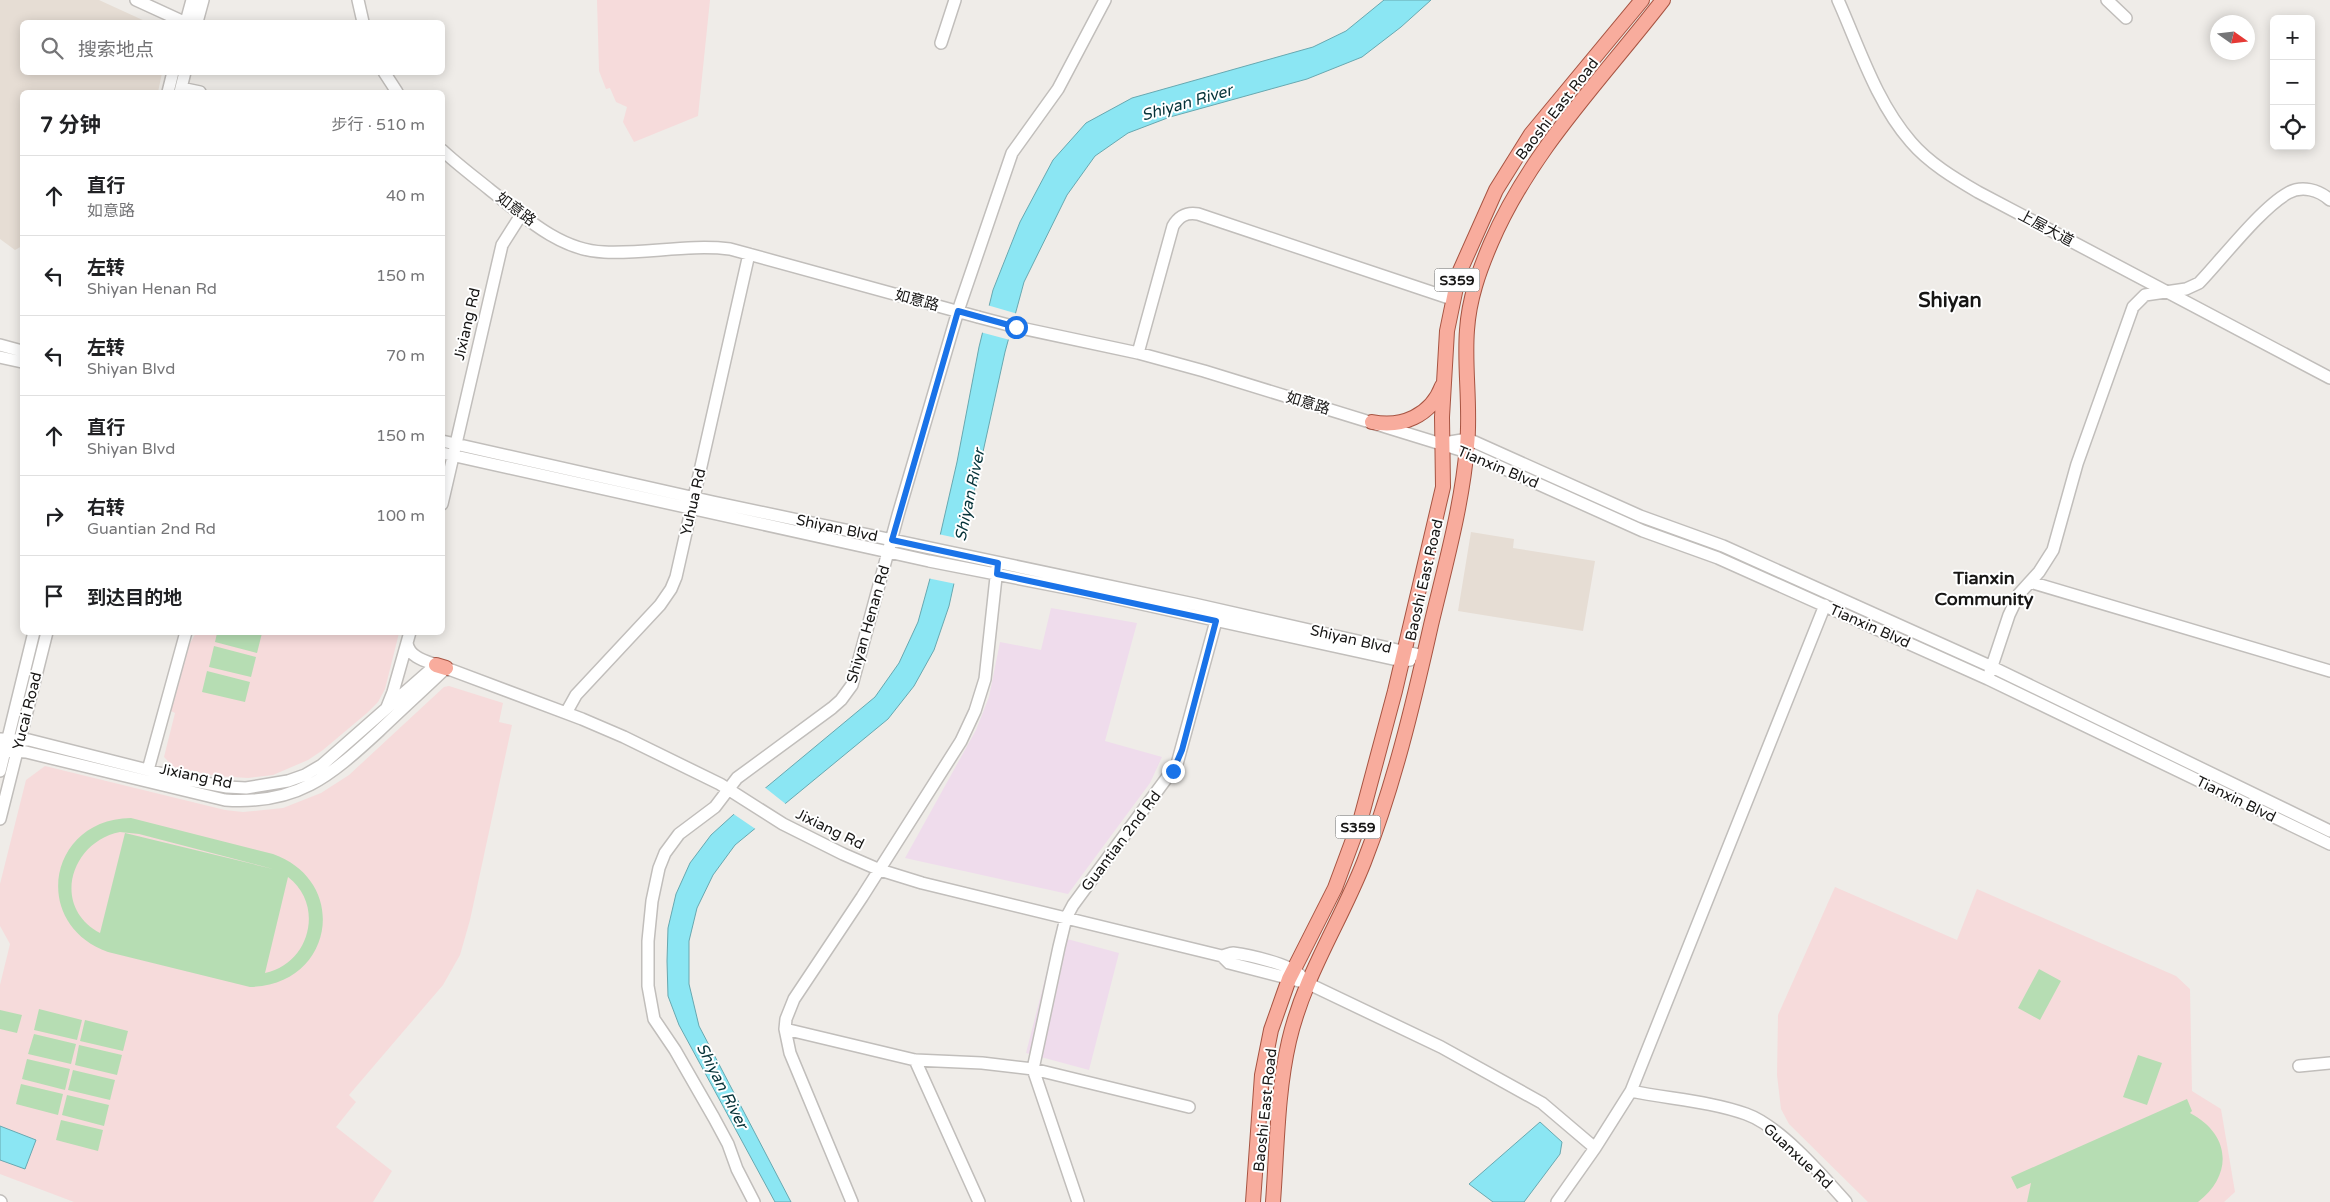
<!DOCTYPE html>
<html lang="zh">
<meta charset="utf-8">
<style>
:root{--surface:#fff;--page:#f2f2f2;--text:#202124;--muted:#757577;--line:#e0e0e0}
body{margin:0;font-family:"Varela Round","Noto Sans SC",sans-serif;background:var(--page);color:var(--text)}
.controls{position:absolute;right:15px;top:15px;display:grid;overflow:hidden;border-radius:8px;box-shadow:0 2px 12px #0003}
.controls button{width:45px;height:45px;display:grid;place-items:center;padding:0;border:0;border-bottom:1px solid var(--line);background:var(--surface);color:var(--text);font:25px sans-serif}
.compass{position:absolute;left:2210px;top:15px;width:45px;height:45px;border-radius:50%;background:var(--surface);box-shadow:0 2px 12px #0003;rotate:104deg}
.stop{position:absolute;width:15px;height:15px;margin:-11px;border:4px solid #1a73e8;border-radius:50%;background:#fff}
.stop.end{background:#1a73e8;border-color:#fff;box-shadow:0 1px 5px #0008}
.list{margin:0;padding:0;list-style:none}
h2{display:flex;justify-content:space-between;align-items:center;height:65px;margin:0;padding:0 20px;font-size:21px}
h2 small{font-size:16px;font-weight:400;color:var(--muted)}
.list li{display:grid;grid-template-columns:32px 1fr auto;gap:15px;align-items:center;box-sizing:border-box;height:80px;padding:0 20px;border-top:1px solid var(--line)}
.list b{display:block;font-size:19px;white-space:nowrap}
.list p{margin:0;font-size:16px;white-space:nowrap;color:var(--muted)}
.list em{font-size:16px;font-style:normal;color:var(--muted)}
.icon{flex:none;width:28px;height:28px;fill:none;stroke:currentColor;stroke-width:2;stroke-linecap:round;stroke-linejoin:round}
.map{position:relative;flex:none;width:2330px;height:1202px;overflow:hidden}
.search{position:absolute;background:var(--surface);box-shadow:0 2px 12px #0003;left:20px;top:20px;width:425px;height:55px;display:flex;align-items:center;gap:12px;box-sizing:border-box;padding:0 18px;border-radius:8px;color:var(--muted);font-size:19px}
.panel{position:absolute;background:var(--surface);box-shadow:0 2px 12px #0003;left:20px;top:90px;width:425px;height:545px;border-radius:8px}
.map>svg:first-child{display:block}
</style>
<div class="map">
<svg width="2330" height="1202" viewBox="0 0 2330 1202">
<rect width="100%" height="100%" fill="#efece8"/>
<path fill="#e6ddd4" d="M0,0H99L147,22H22V72L162,73L158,92H22V246L15,250L0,239Z
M1471,532L1514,539L1513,548L1595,561L1583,631L1458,611Z"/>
<path fill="#f6dbdb" d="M597,0H710L698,116L634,142L623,122L627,107L616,102L610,88L606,89L599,71Z
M196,633H399L385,689L378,702L367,713L323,750L308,760L273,775L248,778L216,776L174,767L164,757L175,713L171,711L189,645Z
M449,686L503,703L499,722L512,725L470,920L460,955L443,985L349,1095L356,1102L336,1127L392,1171L373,1202H74L0,1174V985L10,944L0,926V884L26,780L45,766L225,810L243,812L283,808L321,793L349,775L444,687Z
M1835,887L1957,940L1977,889L2176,976L2190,989L2192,1091L2221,1109L2235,1192L2224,1202H1868L1789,1124L1781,1109L1777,1075L1778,1015Z"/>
<path fill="#efdcec" d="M1051,608L1137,623L1105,741L1162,757L1150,783L1068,894L905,858L976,730L989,697L1000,642L1041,650Z
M1056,936L1119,953L1089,1070L1026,1053Z"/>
<path fill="#b6ddb3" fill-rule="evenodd" d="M217,633V632L262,633L257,653L215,642Z
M214,646L256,657L251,677L209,667Z
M207,671L250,682L245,702L202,692Z
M131,818L273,854C351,882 333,986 250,987L108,952C30,924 48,819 131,818ZM120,832L139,834L273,869L125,833L100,933C51,907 70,842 120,832ZM288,877C325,905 310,964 265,973Z
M2039,969L2061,981L2040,1020L2018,1008Z
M39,1009L82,1020L77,1040L34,1030Z
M0,1010L22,1015L17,1033L0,1029Z
M85,1020L128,1031L123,1051L80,1041Z
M34,1034L76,1044L71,1064L28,1054Z
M79,1045L122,1055L117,1075L75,1065Z
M2138,1055L2162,1063L2147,1105L2123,1097Z
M27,1059L70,1069L65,1090L22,1079Z
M73,1070L115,1080L110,1100L68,1090Z
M21,1084L63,1094L58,1115L16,1104Z
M67,1095L109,1105L104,1126L62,1115Z
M2187,1099L2192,1111L2190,1113C2230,1134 2234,1174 2198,1202H2027L2031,1183L2017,1189L2011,1177Z
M61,1120L103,1130L98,1151L56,1140Z"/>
<path fill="#8be6f3" stroke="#68a8b0" d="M1384,0H1431L1401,27L1362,57L1307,79L1170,117L1128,133L1095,156L1067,195L1024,282L1005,352L949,606L934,650L914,686L888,719L735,845L713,875L697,908L689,941V984L699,1026L791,1202H775L679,1025L668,996L667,961L668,928L676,894L690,863L711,835L733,815L875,697L899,663L918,622L931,575L957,462L979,347L993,290L1020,222L1053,160L1086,123L1132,98L1313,47L1346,31Z
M1540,1122L1562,1142L1560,1154L1524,1202H1493L1469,1184Z
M0,1126L36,1140L25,1169L0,1160Z"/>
<path fill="#efece8" d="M987,305L1018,314L1010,340L980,332Z
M938,534L966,540L956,584L927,578Z
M763,786L787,805L757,830L732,813Z"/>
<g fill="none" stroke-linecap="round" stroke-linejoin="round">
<g stroke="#c1bebb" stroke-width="14">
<path id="minor" d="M136,0L184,22
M358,0L363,22
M1838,0C1859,47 1876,102 1911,142C1929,163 1954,178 1978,192L2330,378
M2107,0L2126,18
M186,22L192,0
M197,22L203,0
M941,43L955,0
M384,72L397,92
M181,88L200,92
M168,92L173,72
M180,92L185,72
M442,150C457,164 473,176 489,189C522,215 560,251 604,252C646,254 688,244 730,249L978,317
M1016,327L1138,353L1204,371L1467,452L1643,531L1718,558L1988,679L2330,844
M0,345L22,351
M1138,353L1173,226C1179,216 1186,212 1198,214L1452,299
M0,357L22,362
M442,441L713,502L1194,604L1424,656
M1444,443L1468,439L1640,516L1723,546L1992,667L2330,831
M442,453L929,561L1087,592L1402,661L1410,660
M442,504L502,245L521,215
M2030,582L2330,671
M1990,672L2009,615L2019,594L2039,572L2053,550L2077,464L2133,307L2145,295L2186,289L2199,283C2222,259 2261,208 2288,193C2302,185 2319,190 2330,200
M387,707L393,692L410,632
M566,713L576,695L660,605L671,589L676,577L749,254
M0,739L29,740L183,779L227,787L246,788L288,781L305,775L322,765L436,665C425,661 409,657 407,643
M0,750L26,752L225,800C297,805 329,777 379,731C401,710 424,689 446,668L582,719L624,737L720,784L783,824L843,854L880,870L922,883L1222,956L1229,963L1307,983L1441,1047L1542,1103L1595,1148
M148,770L186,632
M0,771L34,632
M0,819L47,632
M1222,956C1226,955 1230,953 1233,953C1249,955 1289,964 1300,975
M785,1029L915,1060L982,1063L1033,1069L1189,1107
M915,1060L979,1202
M2299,1066L2330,1063
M1631,1091C1669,1099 1710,1101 1746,1114C1780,1126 1822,1175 1846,1202
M0,1201L1,1202
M754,1202L737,1169L728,1144L714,1118L675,1050L654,1019L648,986V941L652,901L659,868L665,853L679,834L715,807L737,778L832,708L841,700L852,685L898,515L958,311L1012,153L1058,89L1105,0
M852,1202L790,1053L785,1029L786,1019L794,999L862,897L961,741L975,711L985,679L997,568
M1078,1202L1033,1069L1059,947L1066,918L1073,905L1177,764L1216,621
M1557,1202L1595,1148L1631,1091L1825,605"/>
</g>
<g stroke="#a75442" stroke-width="16">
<path id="major" d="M1372,422C1401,428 1431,416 1442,386
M436,665L446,668
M1253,1202L1262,1075L1271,1030L1289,979L1335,888L1361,818L1395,691L1443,487L1442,417L1447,331L1459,273L1496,190L1531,134L1642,0
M1273,1202C1277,1149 1277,1093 1289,1041C1304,976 1340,923 1364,862C1394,785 1413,705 1431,625C1445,566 1462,506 1467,446C1471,407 1464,368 1467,330C1469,299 1479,271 1491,243C1531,150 1602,79 1663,0"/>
</g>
<use href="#minor" stroke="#fff" stroke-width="11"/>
<use href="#major" stroke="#f8ac9d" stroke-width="14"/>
<g stroke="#c1bebb" stroke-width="14" stroke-linecap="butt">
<path id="minor-bridge" d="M978,317L1016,327"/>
</g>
<use href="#minor-bridge" stroke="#fff" stroke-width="11"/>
</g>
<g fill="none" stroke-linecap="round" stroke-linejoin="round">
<path stroke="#1a73e8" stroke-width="6" d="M1016,327L958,311L892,540L998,563L997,574L1216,621L1182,750L1173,771"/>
</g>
<g text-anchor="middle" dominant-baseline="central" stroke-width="4" stroke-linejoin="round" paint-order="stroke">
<g fill="#fff" stroke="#5d5c5b" stroke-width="1">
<rect x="1434.5" y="268.5" width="45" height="23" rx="4"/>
<rect x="1335.5" y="815.5" width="45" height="23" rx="4"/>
</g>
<g font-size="14" font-weight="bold" fill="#171615">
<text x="1457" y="280">S359</text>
<text x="1358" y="827">S359</text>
</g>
<g font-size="15" fill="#171615" stroke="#fff">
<text transform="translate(1557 109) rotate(-52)">Baoshi East Road</text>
<text transform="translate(516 209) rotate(37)">如意路</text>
<text transform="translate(2046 228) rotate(28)">上屋大道</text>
<text transform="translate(917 300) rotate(15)">如意路</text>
<text transform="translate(467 324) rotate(-77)">Jixiang Rd</text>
<text transform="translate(1308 403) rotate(17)">如意路</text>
<text transform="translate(1498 467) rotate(23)">Tianxin Blvd</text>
<text transform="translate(693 502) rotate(-77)">Yuhua Rd</text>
<text transform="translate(837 528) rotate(12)">Shiyan Blvd</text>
<text transform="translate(1424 580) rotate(-77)">Baoshi East Road</text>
<text transform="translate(868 624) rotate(-74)">Shiyan Henan Rd</text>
<text transform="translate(1870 626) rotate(24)">Tianxin Blvd</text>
<text transform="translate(1351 639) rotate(13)">Shiyan Blvd</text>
<text transform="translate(27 711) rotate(-76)">Yucai Road</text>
<text transform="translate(196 776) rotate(12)">Jixiang Rd</text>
<text transform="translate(2236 799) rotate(26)">Tianxin Blvd</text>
<text transform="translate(830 829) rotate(26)">Jixiang Rd</text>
<text transform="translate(1121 841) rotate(-53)">Guantian 2nd Rd</text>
<text transform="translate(1265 1110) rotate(-84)">Baoshi East Road</text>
<text transform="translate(1798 1156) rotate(43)">Guanxue Rd</text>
</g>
<g font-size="16" font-style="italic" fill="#053339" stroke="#fff">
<text transform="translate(1187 103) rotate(-16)">Shiyan River</text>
<text transform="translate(970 495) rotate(-78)">Shiyan River</text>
<text transform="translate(722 1086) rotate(63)">Shiyan River</text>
</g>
<g font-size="18" font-weight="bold" fill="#171615" stroke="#fff">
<text x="1984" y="578">Tianxin<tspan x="1984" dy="21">Community</tspan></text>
</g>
<g font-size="20" font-weight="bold" fill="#171615" stroke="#fff">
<text x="1950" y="301">Shiyan</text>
</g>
</g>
</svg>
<div class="controls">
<button>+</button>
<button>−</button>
<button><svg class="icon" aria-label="locate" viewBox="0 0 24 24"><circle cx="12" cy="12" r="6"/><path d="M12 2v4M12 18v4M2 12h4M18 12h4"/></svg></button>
</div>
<svg class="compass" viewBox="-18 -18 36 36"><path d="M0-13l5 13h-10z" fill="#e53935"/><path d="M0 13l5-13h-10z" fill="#757577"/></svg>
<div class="stop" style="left:1016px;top:327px"></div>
<div class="stop end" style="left:1173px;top:771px"></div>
<div class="search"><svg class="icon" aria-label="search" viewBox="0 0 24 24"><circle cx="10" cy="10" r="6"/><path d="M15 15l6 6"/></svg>搜索地点</div>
<section class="panel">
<h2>7 分钟<small>步行 · 510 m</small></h2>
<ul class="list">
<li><svg class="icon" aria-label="ahead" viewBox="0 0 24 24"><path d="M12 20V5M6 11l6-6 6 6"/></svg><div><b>直行</b><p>如意路</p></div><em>40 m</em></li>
<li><svg class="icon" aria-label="left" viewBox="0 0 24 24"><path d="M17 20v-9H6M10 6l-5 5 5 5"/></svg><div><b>左转</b><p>Shiyan Henan Rd</p></div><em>150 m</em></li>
<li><svg class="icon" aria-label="left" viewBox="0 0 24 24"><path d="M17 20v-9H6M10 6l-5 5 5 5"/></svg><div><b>左转</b><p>Shiyan Blvd</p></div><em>70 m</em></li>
<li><svg class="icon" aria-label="ahead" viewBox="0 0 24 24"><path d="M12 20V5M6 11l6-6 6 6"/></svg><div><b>直行</b><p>Shiyan Blvd</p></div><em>150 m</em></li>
<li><svg class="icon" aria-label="right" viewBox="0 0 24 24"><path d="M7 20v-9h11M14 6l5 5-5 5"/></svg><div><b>右转</b><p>Guantian 2nd Rd</p></div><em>100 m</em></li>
<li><svg class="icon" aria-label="arrive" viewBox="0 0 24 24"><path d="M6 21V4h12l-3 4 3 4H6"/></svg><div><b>到达目的地</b></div></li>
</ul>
</section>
</div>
